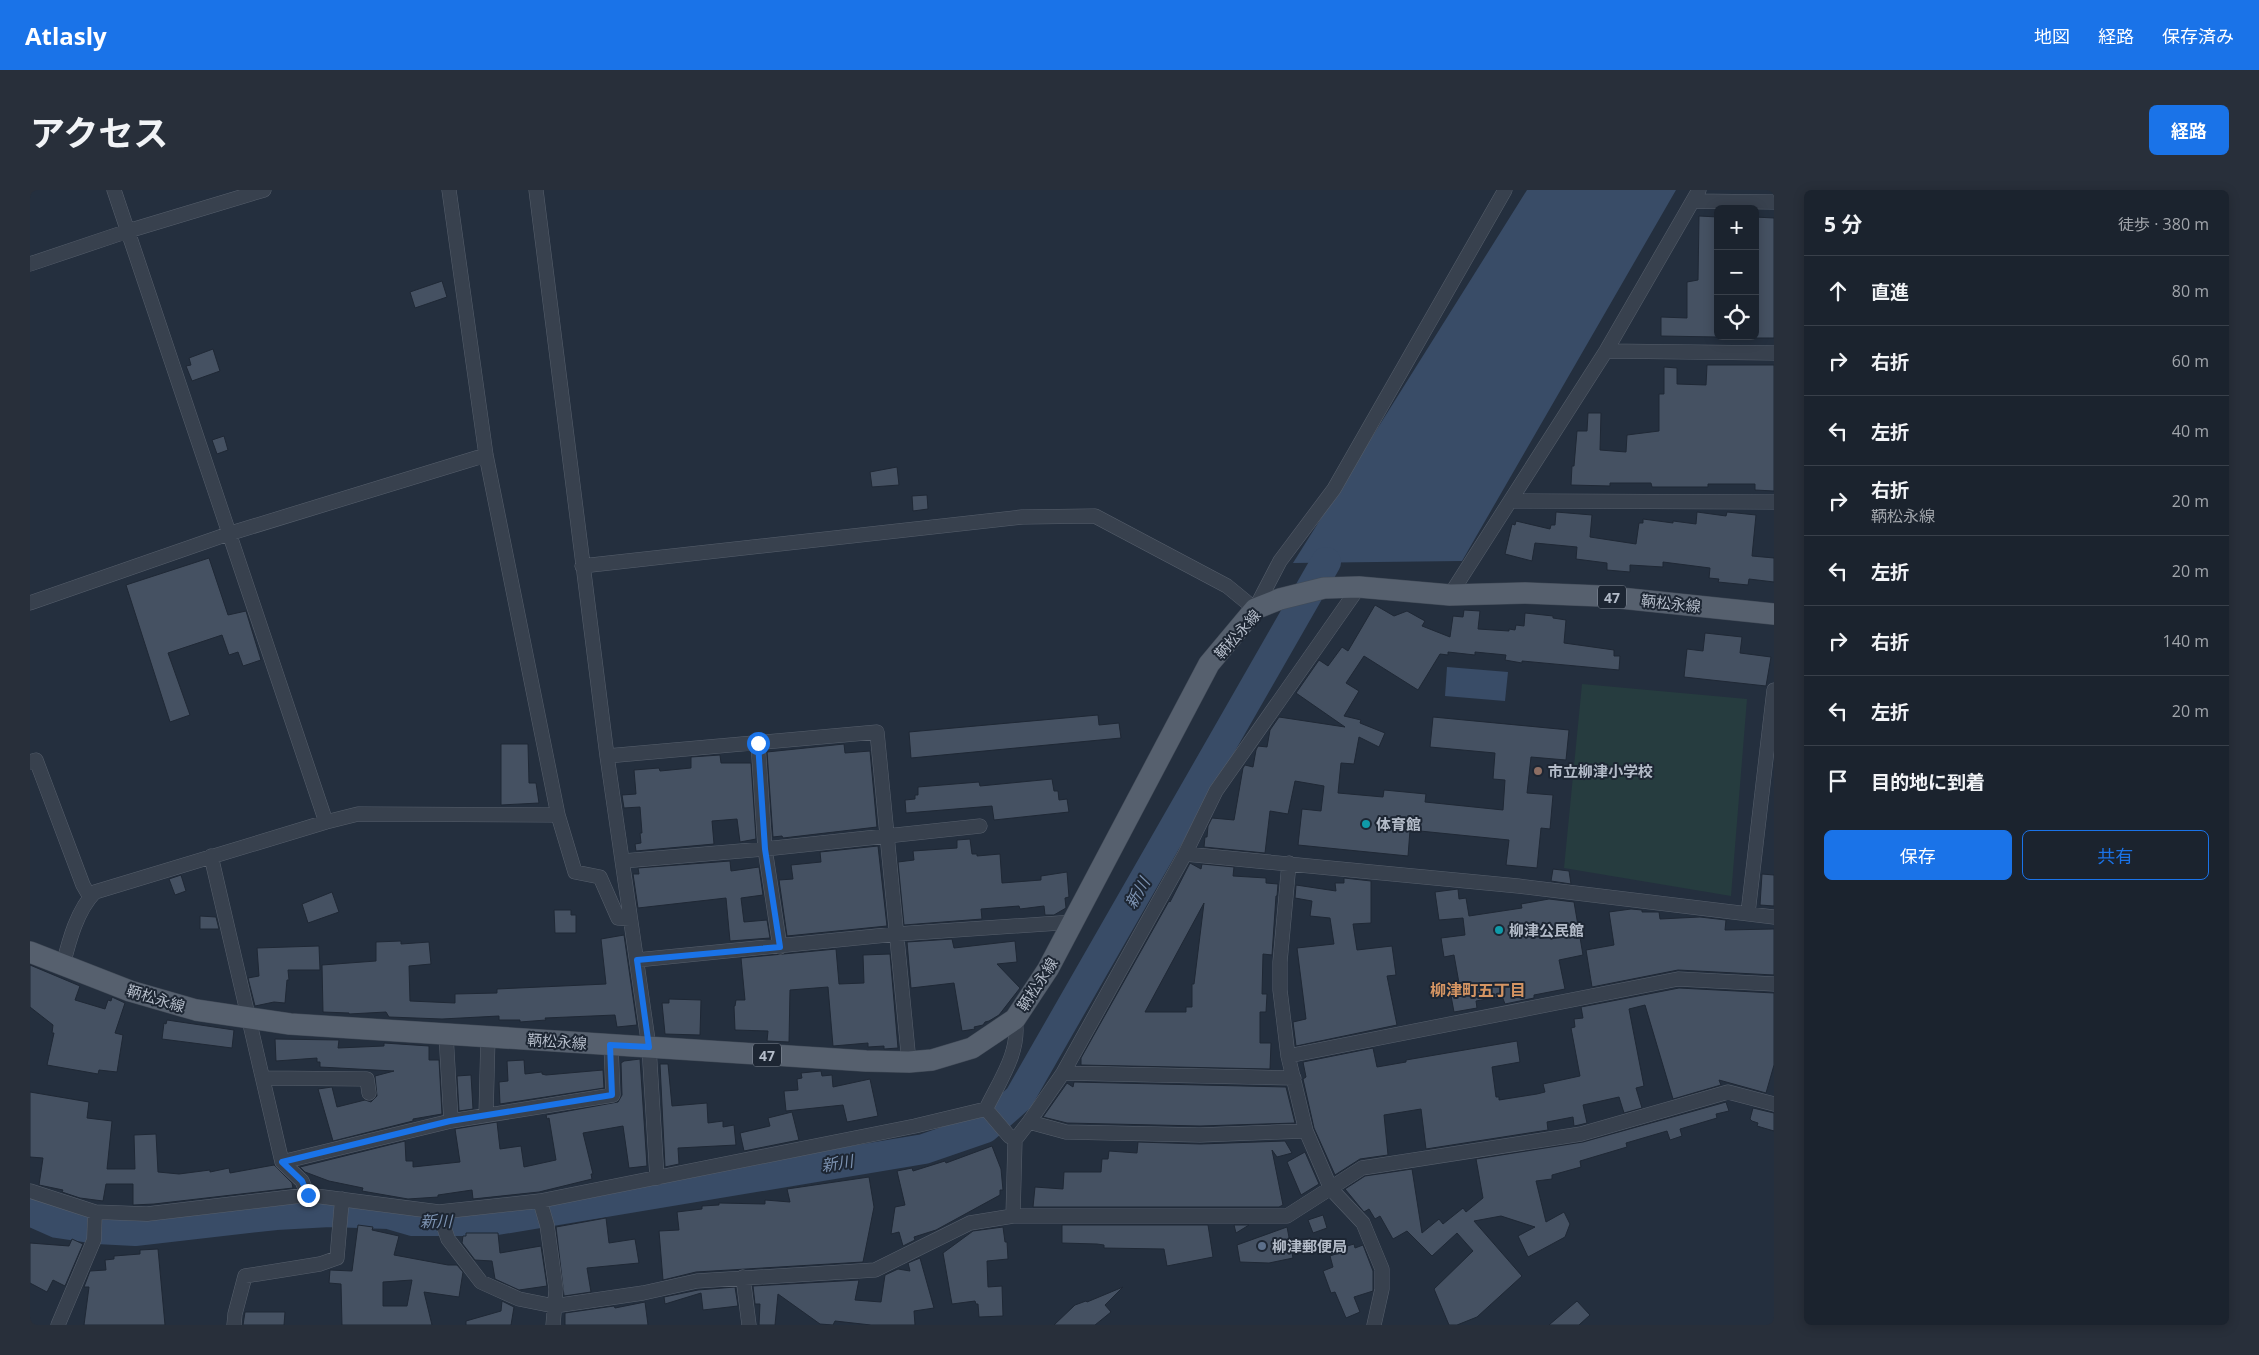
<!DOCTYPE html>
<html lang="ja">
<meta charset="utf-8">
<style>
:root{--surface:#1b232e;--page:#282f3a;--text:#f1f3f6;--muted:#a0a4aa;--line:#39404a;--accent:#1a73e8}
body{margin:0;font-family:"Open Sans","Noto Sans JP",sans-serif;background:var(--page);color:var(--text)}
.controls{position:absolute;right:15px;top:15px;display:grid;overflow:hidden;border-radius:8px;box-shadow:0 2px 12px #0003}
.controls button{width:45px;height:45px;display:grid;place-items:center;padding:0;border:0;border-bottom:1px solid var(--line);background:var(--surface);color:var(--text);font:25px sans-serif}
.stop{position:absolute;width:15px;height:15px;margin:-11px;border:4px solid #1a73e8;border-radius:50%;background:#fff}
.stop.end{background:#1a73e8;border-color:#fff;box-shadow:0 1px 5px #0008}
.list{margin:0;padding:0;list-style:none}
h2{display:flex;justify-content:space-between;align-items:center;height:65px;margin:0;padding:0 20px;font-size:21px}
h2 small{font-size:16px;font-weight:400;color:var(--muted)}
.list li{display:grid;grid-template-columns:32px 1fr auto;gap:15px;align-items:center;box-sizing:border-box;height:70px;padding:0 20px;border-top:1px solid var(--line)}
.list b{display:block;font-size:19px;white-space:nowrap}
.list p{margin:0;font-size:16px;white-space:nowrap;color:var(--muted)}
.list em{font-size:16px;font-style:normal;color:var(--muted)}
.actions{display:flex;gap:10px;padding:15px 20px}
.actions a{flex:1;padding:11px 0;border:1px solid var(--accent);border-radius:8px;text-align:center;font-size:18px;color:var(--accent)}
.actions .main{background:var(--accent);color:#fff}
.icon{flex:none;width:28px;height:28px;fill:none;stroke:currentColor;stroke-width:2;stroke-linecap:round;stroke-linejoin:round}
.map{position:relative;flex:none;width:1744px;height:1135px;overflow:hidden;border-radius:8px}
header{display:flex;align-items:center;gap:30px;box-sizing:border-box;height:70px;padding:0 25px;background:var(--accent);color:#fff}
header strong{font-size:24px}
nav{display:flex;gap:28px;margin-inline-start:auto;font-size:18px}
.intro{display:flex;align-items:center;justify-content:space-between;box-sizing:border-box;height:120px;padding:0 30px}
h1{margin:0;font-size:35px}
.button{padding:12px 22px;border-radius:8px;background:var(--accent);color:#fff;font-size:18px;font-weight:700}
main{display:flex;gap:30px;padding:0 30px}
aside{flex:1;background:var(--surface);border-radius:8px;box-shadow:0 2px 12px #0003}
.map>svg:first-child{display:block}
</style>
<header>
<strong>Atlasly</strong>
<nav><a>地図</a><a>経路</a><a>保存済み</a></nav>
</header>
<div class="intro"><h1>アクセス</h1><a class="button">経路</a></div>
<main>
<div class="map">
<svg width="1744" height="1135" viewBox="0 0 1744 1135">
<rect width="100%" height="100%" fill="#242f3e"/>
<path fill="#263c3f" d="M1552,494L1717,509L1701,706L1534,678Z"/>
<path fill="#394c67" d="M1497,0H1646L1432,371L1263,373Z
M1417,477L1478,482L1475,511L1415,506Z"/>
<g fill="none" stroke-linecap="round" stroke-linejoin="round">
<path stroke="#394c67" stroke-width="30" d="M0,1021L27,1033L67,1039L105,1041L246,1025L300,1022L359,1024L383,1031H461L894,959L955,938L989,908L1296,372"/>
</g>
<path fill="#455162" stroke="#1f2835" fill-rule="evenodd" d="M1669,26L1688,27V147L1631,146V127L1657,128V92L1668,90Z
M1725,27L1744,28V148H1725Z
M412,91L417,107L385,118L380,102Z
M183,159L190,181L162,191L156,176L161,175L159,168Z
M1677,175H1744V301L1725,300V294H1678V297H1622L1621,293H1580V296L1541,295L1542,276H1544L1547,241H1557L1558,223H1571L1570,260L1596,262L1597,245L1629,241V204H1634V177L1647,178V194L1676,195Z
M194,246L198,260L187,264L182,250Z
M867,277L869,295L842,297L840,282Z
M897,305L898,319L883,321L882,306Z
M1526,322L1562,325L1560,347L1606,354L1609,333H1613V329L1643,333V331L1666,334L1667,322L1696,326L1697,322L1726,325L1722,366L1744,368V392L1719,389L1718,395L1688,392L1689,389L1679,388L1680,378L1633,372V377L1600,375V382L1577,380V373L1546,369L1547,357L1505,353L1502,371L1475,364L1482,334L1485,335L1486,331L1520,339L1521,335H1525Z
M179,368L198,425L216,421L231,470L213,476L208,462L199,465L192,445L138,463L160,525L140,532L96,395Z
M1345,415L1364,426L1377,421L1395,431L1392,436L1420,447L1423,426L1433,427L1434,420L1450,421L1448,439L1479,441V439L1485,440L1486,435L1494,436L1495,423L1523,426V428L1536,430L1534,453L1584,460V466H1590L1589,480L1492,471V473L1475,470L1476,465L1445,462V465L1418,462V465L1410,464L1388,500L1334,466L1316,493L1329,501L1314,526L1331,530L1330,533L1355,543L1349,557L1329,547L1324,574L1311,573L1308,603L1353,607L1354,600L1396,604L1395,612L1473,620L1475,590L1463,589L1465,563L1400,557L1403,527L1539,540L1536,570L1501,567L1497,603L1523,605L1520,639L1511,638L1507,678L1476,675L1479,650L1380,640L1378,666L1268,655L1272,619L1291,621L1294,596L1265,591L1258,624L1240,621L1235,663L1174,657L1175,647H1177L1178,636L1182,628L1204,630L1213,578L1215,575L1223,577L1226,560L1228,556L1237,557L1240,540L1249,527L1315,537L1266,503L1289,470L1298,476L1312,457L1318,461Z
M1675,443L1712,447L1710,463L1741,467L1736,496L1654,487L1657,459L1673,461Z
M1068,525L1069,535L1089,533L1091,548L881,568L879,542Z
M471,554H498L499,593H506L509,613L471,615Z
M814,554L815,563L840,561L847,637L753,648L752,646L743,647L737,562Z
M690,565L691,573H721L726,649L710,652L707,629L682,631L684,654L606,661L605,654L611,653L610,643H612L610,617L594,618L592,605L606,604L604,580L629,578L630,581L661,578V567Z
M1022,589L1024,601H1028L1029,610L1037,609L1039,622L964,630L962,616L876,623L875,610L885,609V605H888V597L949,592L950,596Z
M940,649L942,664H947V666L970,664L972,693L1011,690V686L1037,682L1039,707L1035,708L1036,718L1024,725H1015L1014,716L990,719L989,716L951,719L952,729L874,735L868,672L884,670L883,661L927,658V650Z
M848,656L857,736L757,746L749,690L763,689L761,675L791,672L790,662Z
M700,671L701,681L729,677L733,705L711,708L714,732L737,730L740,748L700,751L696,708L608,718L603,684H609L608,678Z
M1160,673L1171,679L1172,674L1204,677L1203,686L1236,688V693L1248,694L1247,706H1246L1242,765L1233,764L1232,804H1237L1236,822H1230V853H1241L1240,879L1051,875V868L1139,711L1140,712ZM1174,713L1164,794H1162V817H1156V822H1115Z
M1523,679L1539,681L1541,694L1521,691Z
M1732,684L1744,685V716L1730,715Z
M151,685L156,701L145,705L139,689Z
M1314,688L1341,691V733L1323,734L1327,760L1362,756L1366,785L1357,786L1367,835L1266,856L1263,832L1276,829L1267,758L1304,754L1300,728L1280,726L1282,711L1265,708L1266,695L1306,701L1305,693H1314Z
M1428,699L1429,709L1436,708L1439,726L1492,718L1491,714L1519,709L1544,712L1553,765L1529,770L1535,799L1504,805V808L1475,814L1472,806L1446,811L1447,818L1424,822L1419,795L1429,793L1424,765L1414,767L1411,748L1435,745L1433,728L1409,730L1405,702Z
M302,702L309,722L278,733L272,714Z
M1601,719L1612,720V722H1629L1630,729L1670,727L1696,730L1695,740L1744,739V785L1648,780L1562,797L1556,760L1584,755L1579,722Z
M524,720H541V725H546V743H525Z
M170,726L186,727L189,739H170Z
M594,745L607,835L587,837L585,825L515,828L516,830L490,832V830H469V826L412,829L359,827L356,822L319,824V823L293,822L292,775L346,771V752L371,751V754L399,752L401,774L379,776L380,811L425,813V804L467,803V799L576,794L571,749Z
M922,749L924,758L985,751L987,772L967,774L990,798L969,825L959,831L955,832L953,835L944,837L945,839L932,841L924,793L881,798L877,752Z
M289,756L290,780H258L259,790H257L255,813L244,812L225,816L218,788L229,786L227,758Z
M806,759L809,794L834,793L833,765L860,764L868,858L854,859V856L838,857V853L803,856L798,797L760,800L759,852L737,851L738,841L705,840L704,816H705L706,810H715L711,768Z
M0,775L50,796L45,810L75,819L78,810L81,811L82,807L95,813L85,843L93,845L87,882L69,880L68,884L17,875L24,843H22L23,835L0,817Z
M1649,798L1744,803V875L1736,903L1689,890L1691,895L1643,909L1615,815L1599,819L1614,896L1606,898L1612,918L1594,923L1589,907L1553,915L1557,933L1549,935L1544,936L1543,927L1517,932L1518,940L1396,959L1391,919L1354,925L1358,965L1330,969L1305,985L1284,938L1273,889L1276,887L1273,872L1343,858L1347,877L1376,872V870L1487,851L1490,872L1462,877L1466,907H1469V910L1507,904L1515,902L1513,894L1550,886L1541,838L1545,837L1544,829L1553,828L1551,817Z
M639,809L671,810L670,845L635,844L632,813H639Z
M137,830L204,840L202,858L132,849L134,833L136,834Z
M245,849L309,850L308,858L354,856V853L399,856V870H409L412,924L383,929V931L303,951L288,899L302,897L307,917L335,910L341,912L347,906L345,886L364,881L290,877V872H287V868L246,871Z
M610,869L617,976L599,978L593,936L553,943L563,984H561L562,989L509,1002L443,1009L442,1000L408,1005V1007L378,1009L332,1001L333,998L299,991L275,982L270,977L375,951L376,971H383V977L430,972L425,939L467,932L470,959L491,956L494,977L526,970L519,928L517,929L516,925L588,912L592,905L591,873L594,871Z
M494,870L495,884L512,882V884L516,885L573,880L574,898L470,914L469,892L478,891L477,871Z
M630,874H638L642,916L677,913L678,933L693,931V937L704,935L706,955L648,958L649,974L635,977Z
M791,881L792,886L802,885L803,897L840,889L848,926L817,932L813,915L756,921L754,901L768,900L767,889L772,888L771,883Z
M441,885L443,919L429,921L427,886Z
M1044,892L1256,897L1265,933L1170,936L1037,933L1013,927L1037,893L1043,897Z
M0,902L59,912L57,928L82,931L77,979H105L104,945L126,944L128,982L149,984L180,980V982L199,978L200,983L244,975L262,993L263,998L124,1014L103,1015V994H76L73,1011L50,1008L32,1002L33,1000L9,995L13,968L0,967Z
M1696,912L1699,921L1686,924L1687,928L1650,939L1652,946L1640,950L1637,941L1596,953L1597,957L1550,971L1551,977L1522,985V989L1506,991L1516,1032L1534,1022L1540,1034L1535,1047L1498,1067L1488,1046L1505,1037L1471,1026L1444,1031L1492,1086L1447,1127L1427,1135H1419L1404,1099L1443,1061L1427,1043L1402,1066L1377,1041L1363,1049L1350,1026L1345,1029L1339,1019L1334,1022L1315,999L1335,986L1382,979L1392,1043L1409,1029L1413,1034L1433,1018L1436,1022L1453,1008L1446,969L1553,952Z
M1723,918L1744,923V941L1727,936L1728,933L1722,931L1720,929Z
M762,922L769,950L714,961L710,943L740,936L738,928Z
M1255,951L1262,963L1247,967L1242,960L1253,1015L1249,1017H1003L1005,997L1033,999L1034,982H1071L1072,969H1078L1079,961L1107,963L1108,952L1170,954Z
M962,956L971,979L973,1000H970V1005L906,1040L884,1047L885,1050L873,1056L869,1042L861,1044L865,1017L875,1015L867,981L882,978L883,981L915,971L916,973Z
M1275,962L1289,994L1271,1005L1257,972Z
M839,987L844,1017L833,1072L666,1082L633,1090L629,1041L649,1040L647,1022L672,1019V1016L689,1015V1013L735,1014V1010L760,1012L757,999Z
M1293,1025L1297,1038L1283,1043L1278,1030Z
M576,1028L579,1053L605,1049L609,1073L557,1078L561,1102L534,1106L526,1037Z
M328,1035L343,1037L342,1040L369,1046L364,1065L418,1075H427L433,1082L429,1107L394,1102L402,1135H312L311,1094L299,1093L300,1080L322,1081ZM382,1090L377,1116H353V1092Z
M1032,1035H1178L1183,1067L1137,1076L1134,1059L1074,1058V1055L1067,1054L1032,1053Z
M1204,1035H1219L1206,1043Z
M973,1037L975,1052H977L978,1069L957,1071L958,1097L972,1096L973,1126L949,1127L948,1114H946L945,1111L922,1114L913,1063L943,1041Z
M1257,1037L1263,1068L1239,1073L1210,1072L1207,1055Z
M436,1043H468L470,1063L511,1056L517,1096L489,1100L465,1089L462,1071L445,1070L432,1053L433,1046H436Z
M42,1049L53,1054L35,1096L23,1090L17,1102L0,1093V1053L39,1056Z
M1324,1054L1325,1058L1333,1055L1343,1081V1101L1324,1107L1330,1122L1316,1128L1305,1102L1301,1103L1293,1081L1303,1077L1300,1066L1309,1063L1307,1059Z
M128,1059L135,1135H54L59,1097H54L60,1081L76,1080L75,1070L84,1069V1066L110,1064V1060Z
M890,1068L904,1118L884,1121L885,1135H841L805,1131L803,1135L790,1134L748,1104L745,1135H729L730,1114H725L723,1096L829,1090L825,1110L851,1112L855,1085L868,1079L880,1081L878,1073Z
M705,1097L708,1116L673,1120L671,1103L635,1114L634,1107L668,1100Z
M1093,1097L1075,1115L1081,1122L1065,1135H1024L1045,1115L1056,1111L1057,1112Z
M472,1111L484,1117L481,1135H436V1131L471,1121Z
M1547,1111L1560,1125L1549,1135H1519Z
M615,1112L618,1135H535V1123L584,1116L585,1118Z
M215,1122H255L254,1135H213Z"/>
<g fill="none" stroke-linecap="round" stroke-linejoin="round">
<g stroke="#565f6c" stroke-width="15">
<path id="minor" d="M84,0L296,632
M419,0L456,265L528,625L545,682L570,687L588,728L600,729
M506,0L577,566L619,857L627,988
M1663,11L1744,12
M0,74L98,41L234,0
M1576,161L1744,163
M1482,311L1744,312
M552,376L992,327L1065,326L1197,396L1225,419L1250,371L1304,299L1475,0
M1420,405L1576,161L1669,0
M0,413L198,344L456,265
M728,553L735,659L750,757
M577,566L847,542L879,872
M0,572L6,570L53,695L60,707
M1155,664L1488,696L1744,727
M181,666L252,972L272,991L278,1005
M593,671L735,659L950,636
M1259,673L1250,772V800L1258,866L1276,941L1301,999L1333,1033L1352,1079V1099L1344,1135
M1718,723L1744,500
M607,770L867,744L1044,732
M33,775C39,751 47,720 65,702L296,632L328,624L528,625
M416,844L421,931
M1258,866L1648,789L1744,794
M1033,883L1264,888
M233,888L337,889L339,903
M956,919L979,946L985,950
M456,925L458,847
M999,932L1036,942L1170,945L1276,941
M252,972L421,931L583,905L581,855
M0,1001L65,1022L117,1024L278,1005L409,1022L510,1011L885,936L956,919C970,890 991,861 985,829
M510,1011L517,1035L526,1099L523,1135
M409,1022L418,1049L451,1092L489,1109L524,1116L613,1103L667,1091L845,1080L940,1033L983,1026H1257L1332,978L1551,944L1698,902L1744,914
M983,1026L985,950L999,932L1033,883L1155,664L1186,601L1329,397
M713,1087L719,1135
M28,1135L64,1050L65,1022
M204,1135L205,1124L215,1086L290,1074L307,1068L312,1009"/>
</g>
<g stroke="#414a57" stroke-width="22">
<path id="primary" d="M0,762L100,801L166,820L260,834L836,871L879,872L902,870L942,858L985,829L1018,779L1179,474L1225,419L1250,409L1294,398L1329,397L1420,405L1495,403L1571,406L1744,424"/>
</g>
<use href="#minor" stroke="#38414e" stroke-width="14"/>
<use href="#primary" stroke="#56606e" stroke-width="21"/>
</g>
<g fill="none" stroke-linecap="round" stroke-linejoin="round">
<path stroke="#1a73e8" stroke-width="6" d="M278,1005L272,991L252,972L420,931L582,905L580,855L619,857L607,770L750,757L735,659L728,553"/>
</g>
<circle fill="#8d6e63" stroke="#1d2633" stroke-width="2" cx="1508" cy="581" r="5"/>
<g fill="#0f9aa8" stroke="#1d2633" stroke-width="2">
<circle cx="1336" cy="634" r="5"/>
<circle cx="1469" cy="740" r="5"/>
</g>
<circle fill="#5c6f8a" stroke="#1d2633" stroke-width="2" cx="1232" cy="1056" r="5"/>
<g text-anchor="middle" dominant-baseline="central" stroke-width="4" stroke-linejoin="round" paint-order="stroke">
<g fill="#1d2633" stroke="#878f9c" stroke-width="1">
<rect x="1568" y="395.5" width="28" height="23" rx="4"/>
<rect x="723" y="853.5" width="28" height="23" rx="4"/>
</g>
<g font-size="14" font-weight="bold" fill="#b4bcc9">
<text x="1582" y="407">47</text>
<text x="737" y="865">47</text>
</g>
<g font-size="15" fill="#b4bcc9" stroke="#1d2633">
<text transform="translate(1641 413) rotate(6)">鞆松永線</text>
<text transform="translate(1207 444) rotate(-48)">鞆松永線</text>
<text transform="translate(1007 794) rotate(-57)">鞆松永線</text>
<text transform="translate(126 808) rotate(17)">鞆松永線</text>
<text transform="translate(527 851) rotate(4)">鞆松永線</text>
</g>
<g font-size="15" font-weight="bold" fill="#b4bcc9" stroke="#1d2633" text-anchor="start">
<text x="1518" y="581">市立柳津小学校</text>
<text x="1346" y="634">体育館</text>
<text x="1479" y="740">柳津公民館</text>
<text x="1242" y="1056">柳津郵便局</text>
</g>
<g font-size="16" font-style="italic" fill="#7c92b1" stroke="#1d2633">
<text transform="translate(1107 703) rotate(-60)">新川</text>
<text transform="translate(807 973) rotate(-9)">新川</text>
<text x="406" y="1031">新川</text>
</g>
<g font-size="16" font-weight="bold" fill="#d59563" stroke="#1d2633">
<text x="1448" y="800">柳津町五丁目</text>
</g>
</g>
</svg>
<div class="controls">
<button>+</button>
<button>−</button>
<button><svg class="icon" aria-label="locate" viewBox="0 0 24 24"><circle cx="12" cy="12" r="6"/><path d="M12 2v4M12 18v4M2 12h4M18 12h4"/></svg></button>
</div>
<div class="stop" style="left:728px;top:553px"></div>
<div class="stop end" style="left:278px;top:1005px"></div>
</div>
<aside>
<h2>5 分<small>徒歩 · 380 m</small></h2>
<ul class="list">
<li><svg class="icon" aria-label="ahead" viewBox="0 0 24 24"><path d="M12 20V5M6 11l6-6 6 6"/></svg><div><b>直進</b></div><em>80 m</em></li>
<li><svg class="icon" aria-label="right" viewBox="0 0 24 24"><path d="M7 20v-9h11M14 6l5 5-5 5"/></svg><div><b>右折</b></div><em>60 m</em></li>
<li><svg class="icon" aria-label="left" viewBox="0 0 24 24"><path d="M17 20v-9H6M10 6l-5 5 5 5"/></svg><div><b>左折</b></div><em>40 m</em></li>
<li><svg class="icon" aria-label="right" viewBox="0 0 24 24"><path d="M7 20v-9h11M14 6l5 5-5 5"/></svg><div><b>右折</b><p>鞆松永線</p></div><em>20 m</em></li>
<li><svg class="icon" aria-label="left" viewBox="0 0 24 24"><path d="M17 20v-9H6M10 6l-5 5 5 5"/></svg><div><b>左折</b></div><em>20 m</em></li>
<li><svg class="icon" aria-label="right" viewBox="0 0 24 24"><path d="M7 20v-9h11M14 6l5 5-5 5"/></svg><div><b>右折</b></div><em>140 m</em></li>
<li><svg class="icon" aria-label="left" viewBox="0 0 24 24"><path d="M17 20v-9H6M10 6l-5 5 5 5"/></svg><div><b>左折</b></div><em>20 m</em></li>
<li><svg class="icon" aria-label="arrive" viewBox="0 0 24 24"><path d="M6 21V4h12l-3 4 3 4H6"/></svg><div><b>目的地に到着</b></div></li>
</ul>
<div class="actions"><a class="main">保存</a><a>共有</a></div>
</aside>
</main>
